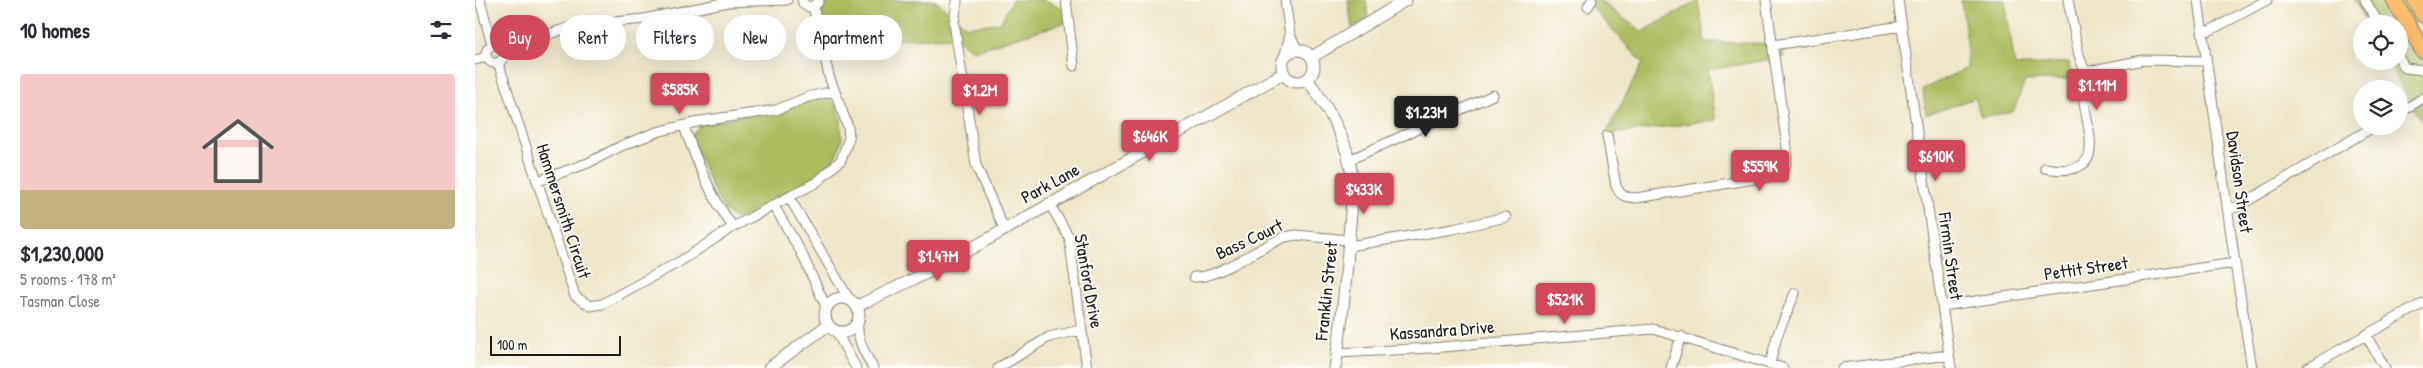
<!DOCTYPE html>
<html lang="en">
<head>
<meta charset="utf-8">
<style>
  :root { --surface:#fff; --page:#f2f2f3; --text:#2b2b33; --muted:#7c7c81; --line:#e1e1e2; --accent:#d1495b }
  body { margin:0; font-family:"Patrick Hand",sans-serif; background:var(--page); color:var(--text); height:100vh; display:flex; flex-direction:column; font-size:19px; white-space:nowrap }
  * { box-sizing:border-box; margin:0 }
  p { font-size:16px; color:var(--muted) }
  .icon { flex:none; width:28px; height:28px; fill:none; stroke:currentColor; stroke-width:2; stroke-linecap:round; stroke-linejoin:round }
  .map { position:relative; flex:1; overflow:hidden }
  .sheet { display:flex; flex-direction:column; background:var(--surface); width:475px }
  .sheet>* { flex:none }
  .hud { position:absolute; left:15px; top:15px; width:475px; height:45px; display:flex; gap:10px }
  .controls { position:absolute; left:1878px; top:15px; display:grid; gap:10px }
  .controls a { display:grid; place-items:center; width:55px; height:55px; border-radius:50%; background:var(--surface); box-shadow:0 5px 20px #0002; font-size:25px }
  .scale { position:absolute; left:15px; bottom:12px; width:131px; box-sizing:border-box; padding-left:5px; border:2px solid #1c1c1c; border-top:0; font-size:14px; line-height:18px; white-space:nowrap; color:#1c1c1c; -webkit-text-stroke:4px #fdfcf7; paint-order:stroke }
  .price { position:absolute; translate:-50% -42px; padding:0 11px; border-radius:5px; background:var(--accent); color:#fff; font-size:16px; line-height:32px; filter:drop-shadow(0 1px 2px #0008) }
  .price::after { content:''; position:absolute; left:50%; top:30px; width:15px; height:11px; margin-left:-8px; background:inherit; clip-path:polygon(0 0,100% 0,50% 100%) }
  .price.current { background:#222; color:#fff }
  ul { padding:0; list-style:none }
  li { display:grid; align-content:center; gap:10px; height:265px; padding:0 20px }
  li+li { border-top:1px solid var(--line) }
  li span { display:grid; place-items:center; height:155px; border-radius:5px; color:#555 }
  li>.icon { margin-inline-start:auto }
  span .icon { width:90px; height:90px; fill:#fffc; stroke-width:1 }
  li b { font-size:21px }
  h2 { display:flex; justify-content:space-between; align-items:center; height:60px; padding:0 20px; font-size:21px }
  .pill { padding:0 18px; border-radius:22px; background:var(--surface); box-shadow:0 5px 20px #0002; font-size:18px; line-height:45px }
  .pill.current { background:var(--accent); color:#fff }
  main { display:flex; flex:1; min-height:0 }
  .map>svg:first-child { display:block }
  .green { fill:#acbc5f; stroke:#646c3e }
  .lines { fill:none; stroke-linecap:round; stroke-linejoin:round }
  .minor-casing { stroke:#868072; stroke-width:11 }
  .tertiary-casing { stroke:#868072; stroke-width:13 }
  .trunk-casing { stroke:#868072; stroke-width:17 }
  .minor { stroke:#fff; stroke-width:9 }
  .tertiary { stroke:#fff; stroke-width:11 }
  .trunk { stroke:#fbbd6e; stroke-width:15 }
  .labels { text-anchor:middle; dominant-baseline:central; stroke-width:4; stroke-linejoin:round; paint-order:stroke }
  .street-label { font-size:18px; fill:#1c1c1c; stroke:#fdfcf7 }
</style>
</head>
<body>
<main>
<section class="sheet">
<h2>10 homes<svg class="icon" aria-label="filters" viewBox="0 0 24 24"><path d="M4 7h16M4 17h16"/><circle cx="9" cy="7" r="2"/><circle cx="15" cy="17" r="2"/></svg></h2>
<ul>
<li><span style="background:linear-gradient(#f6c9c9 75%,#c2b280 0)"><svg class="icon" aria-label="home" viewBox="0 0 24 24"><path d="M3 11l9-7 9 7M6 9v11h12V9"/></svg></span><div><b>$1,230,000</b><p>5 rooms · 178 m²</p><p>Tasman Close</p></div></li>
</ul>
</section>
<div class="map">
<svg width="1948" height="368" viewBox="0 0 1948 368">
  <rect width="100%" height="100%" fill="#fdfcf7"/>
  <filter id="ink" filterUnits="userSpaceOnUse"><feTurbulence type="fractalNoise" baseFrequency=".02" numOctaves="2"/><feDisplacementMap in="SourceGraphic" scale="10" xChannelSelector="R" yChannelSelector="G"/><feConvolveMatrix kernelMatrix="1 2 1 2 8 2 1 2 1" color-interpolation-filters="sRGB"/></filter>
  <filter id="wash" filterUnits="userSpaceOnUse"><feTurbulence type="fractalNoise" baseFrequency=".0096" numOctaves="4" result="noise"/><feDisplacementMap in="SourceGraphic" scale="20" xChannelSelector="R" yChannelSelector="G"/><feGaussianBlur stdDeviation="1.12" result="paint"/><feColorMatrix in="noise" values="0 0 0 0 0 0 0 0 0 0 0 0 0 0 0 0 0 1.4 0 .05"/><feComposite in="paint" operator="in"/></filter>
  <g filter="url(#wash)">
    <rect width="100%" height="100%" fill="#efe5c8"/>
    <path class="green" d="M 347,0 L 459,0 L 476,13 L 479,37 L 348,42 Z
      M 537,0 L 570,0 L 590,9 L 592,22 L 498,51 L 480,37 L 477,14 L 492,27 L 526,22 Z
      M 873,0 L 891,0 L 893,19 L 877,28 Z
      M 1110,0 L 1124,0 L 1167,32 L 1223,1 L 1230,42 L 1307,44 L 1309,57 L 1233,70 L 1241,120 L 1130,135 L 1168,63 Z
      M 1486,0 L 1530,0 L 1540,66 L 1594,62 L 1596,79 L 1550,81 L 1538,112 L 1506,117 L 1500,98 L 1451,115 L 1448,89 L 1492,68 L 1492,42 Z
      M 1879,0 L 1948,0 L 1948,124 L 1912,61 L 1924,61 L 1924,24 L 1891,24 Z
      M 344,98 L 353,99 L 359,103 L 366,118 L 367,139 L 361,156 L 347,171 L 268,218 C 264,219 261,219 257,217 C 242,208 223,153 216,136 L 225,125 Z"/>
  </g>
  <g filter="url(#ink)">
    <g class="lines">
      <g class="minor-casing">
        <path id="minor" d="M 5,0 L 17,45
          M 327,0 L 329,5 L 334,7 L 342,4 L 344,0
          M 591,0 L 599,66
          M 810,0 L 815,35 L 823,50
          M 1423,0 L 1476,368
          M 1723,0 L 1760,263 L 1777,368
          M 1890,0 L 1904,24
          M 482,1 L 479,23 L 501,165 L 529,229
          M 1113,7 L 1117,0
          M 1728,32 L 1736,30 L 1792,0
          M11 54a9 9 0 1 1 18 0a9 9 0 1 1-18 0Z
          M 1298,45 L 1427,26
          M 28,49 L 99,26 L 169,19 L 253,2 L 312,0
          M 809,58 L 815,35
          M 1924,58 L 1930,68 L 1948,70
          M 0,60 L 12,57
          M 23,62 L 100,296 L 115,306 L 127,304 L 204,262 L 258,227 L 342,182 L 366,160 L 374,138 L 373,127 L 354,76 L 338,6
          M 1610,72 L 1668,60 L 1731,61
          M 1924,113 L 1948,98
          M 209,127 C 222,162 236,197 258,227
          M 1132,136 L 1141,186 C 1145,196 1150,197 1161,198 L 1305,175 C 1312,166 1312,158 1312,147 L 1291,0
          M 874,160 L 1018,95
          M 1570,168 C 1650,182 1597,110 1610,72 L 1604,55 L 1593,0
          M 63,181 L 113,163 L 146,146 L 182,132 L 226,121 L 301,110 L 333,97 L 359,91
          M 314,197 L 374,299
          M 574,203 L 594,237 L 612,368
          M 299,206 L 326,252 L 351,307
          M 1753,209 L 1762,207 L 1900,126
          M 874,246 L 978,229 L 1031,217
          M 719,277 C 742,279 786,246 810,237 L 821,235 L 874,240
          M 1467,306 L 1760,263
          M 383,322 C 381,339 390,353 398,368
          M 361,331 L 381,368
          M 1891,335 L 1910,368
          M 863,353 L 956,348 L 1178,329 L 1308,368
          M 1295,364 L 1302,336 L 1320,293
          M 523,368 L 574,337 L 606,330
          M 1196,368 L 1206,336
          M 1367,368 L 1474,355
          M 1832,368 L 1948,303"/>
      </g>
      <g class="tertiary-casing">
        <path id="tertiary" d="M807 66a16 16 0 1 1 32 0a16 16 0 1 1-32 0Z
          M 837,57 L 931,0
          M 832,79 C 849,102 867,131 874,160 C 880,184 876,211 874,236 C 871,280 867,324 860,368
          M350 315a17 17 0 1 1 34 0a17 17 0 1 1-34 0Z
          M 382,306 L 458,270 L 809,73
          M 294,368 L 353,325"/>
      </g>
      <g class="trunk-casing">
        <path id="trunk" d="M 1919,0 L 1948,51
          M 1940,0 L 1948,15"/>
      </g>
      <use href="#minor" class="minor"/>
      <use href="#tertiary" class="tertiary"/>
      <use href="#trunk" class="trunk"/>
    </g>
  </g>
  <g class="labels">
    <g class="street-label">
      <text transform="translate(1765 182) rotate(82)">Davidson Street</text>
      <text transform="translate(575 183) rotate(-29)">Park Lane</text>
      <text transform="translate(89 211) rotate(72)">Hammersmith Circuit</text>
      <text transform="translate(774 239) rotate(-25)">Bass Court</text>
      <text transform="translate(1476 256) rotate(82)">Firmin Street</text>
      <text transform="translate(1611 268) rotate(-8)">Pettit Street</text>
      <text transform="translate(614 281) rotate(80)">Stanford Drive</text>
      <text transform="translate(851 291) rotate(-84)">Franklin Street</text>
      <text transform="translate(967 330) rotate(-4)">Kassandra Drive</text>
    </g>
  </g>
</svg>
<div class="controls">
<a><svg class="icon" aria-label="locate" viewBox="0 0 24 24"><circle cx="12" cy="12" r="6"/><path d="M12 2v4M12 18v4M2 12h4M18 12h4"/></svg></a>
<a><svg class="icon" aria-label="layers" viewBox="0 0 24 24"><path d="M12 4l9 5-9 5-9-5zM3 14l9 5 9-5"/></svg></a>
</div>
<div class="scale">100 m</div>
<b class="price" style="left:1622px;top:111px">$1.11M</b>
<b class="price" style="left:205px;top:115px">$585K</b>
<b class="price" style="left:505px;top:116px">$1.2M</b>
<b class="price current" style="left:951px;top:138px">$1.23M</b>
<b class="price" style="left:675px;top:162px">$646K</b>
<b class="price" style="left:1461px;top:182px">$610K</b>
<b class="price" style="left:1285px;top:192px">$559K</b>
<b class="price" style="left:889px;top:215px">$433K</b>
<b class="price" style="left:463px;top:282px">$1.47M</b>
<b class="price" style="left:1090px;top:325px">$521K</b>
<div class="hud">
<a class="pill current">Buy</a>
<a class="pill">Rent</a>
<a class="pill">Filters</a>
<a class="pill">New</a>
<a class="pill">Apartment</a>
</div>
</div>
</main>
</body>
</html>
